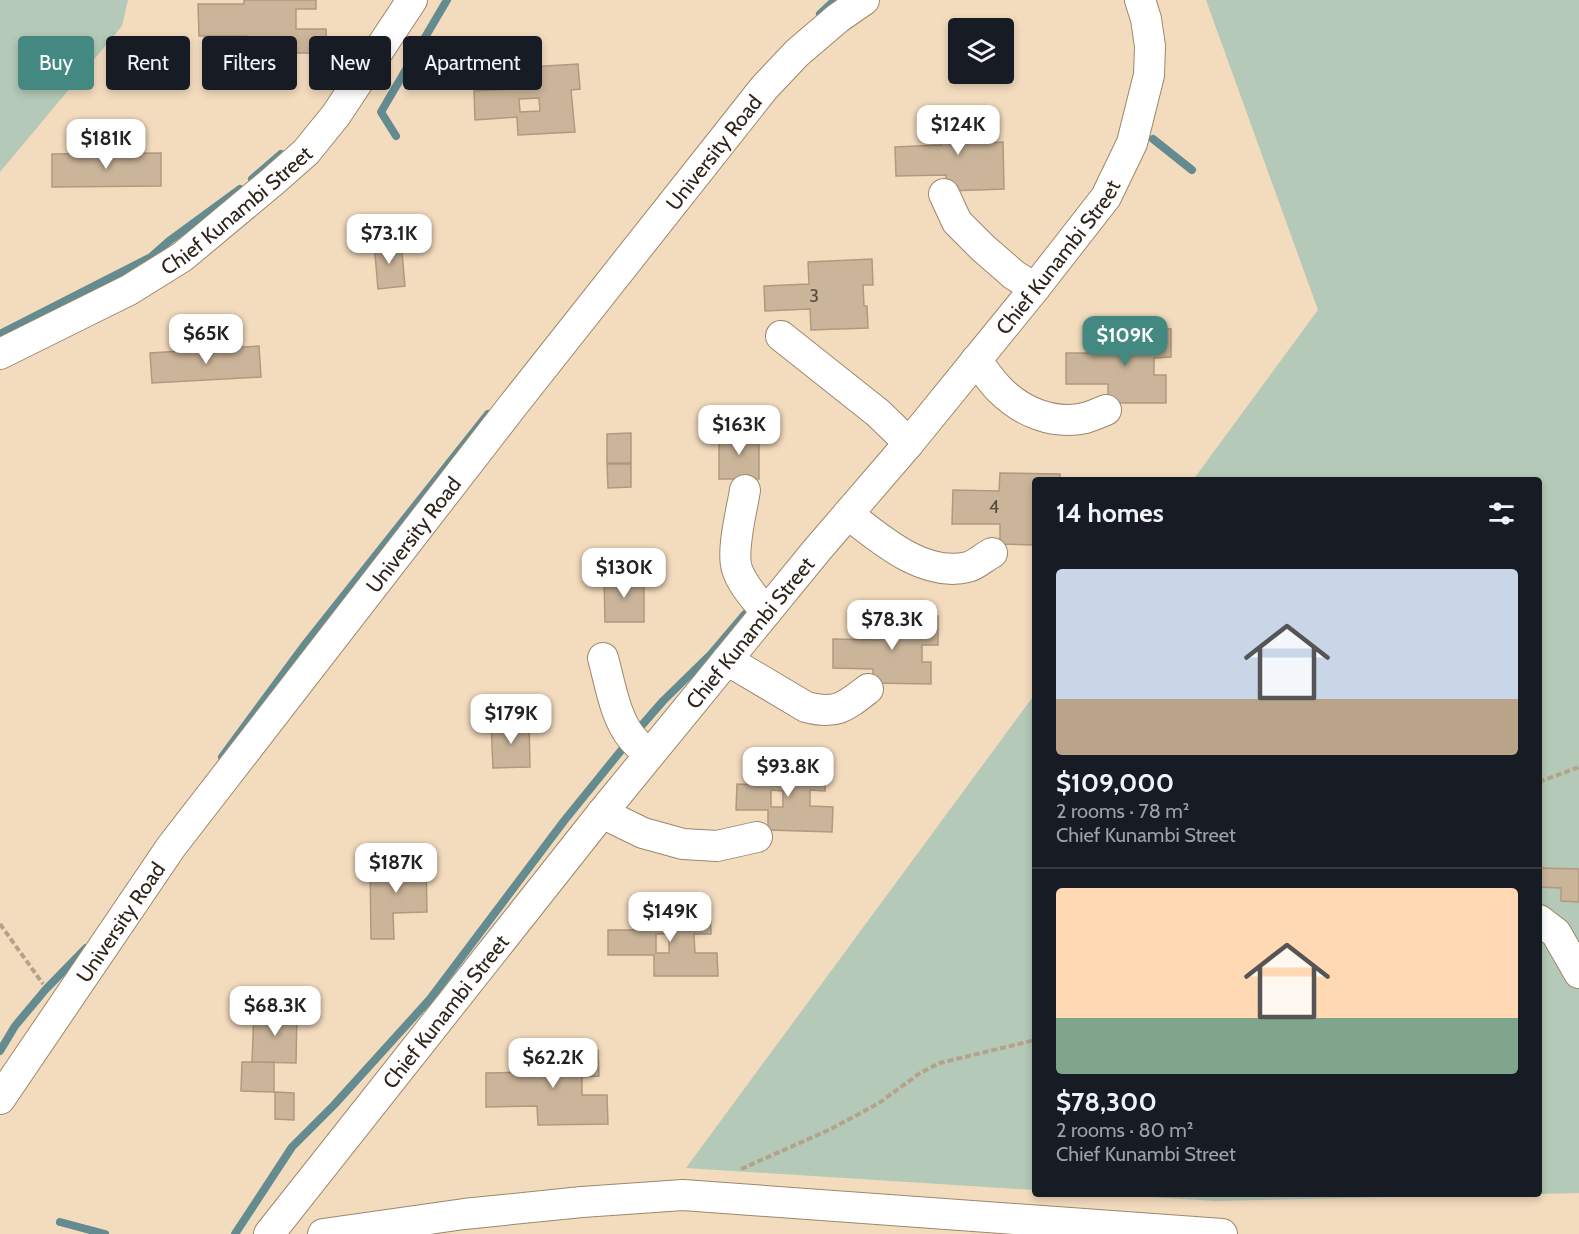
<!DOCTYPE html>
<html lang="en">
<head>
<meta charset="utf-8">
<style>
  :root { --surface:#171b24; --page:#20242c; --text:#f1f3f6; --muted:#9ea1a6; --line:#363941; --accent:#438981 }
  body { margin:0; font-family:Cabin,sans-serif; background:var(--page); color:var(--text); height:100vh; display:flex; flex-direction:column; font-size:22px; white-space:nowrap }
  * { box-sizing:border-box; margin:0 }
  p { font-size:20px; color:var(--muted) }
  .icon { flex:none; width:33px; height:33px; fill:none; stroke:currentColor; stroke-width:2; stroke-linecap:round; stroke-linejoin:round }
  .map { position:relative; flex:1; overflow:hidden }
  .drawer { position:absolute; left:1032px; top:477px; width:510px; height:720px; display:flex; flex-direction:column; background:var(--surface); border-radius:6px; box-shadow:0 3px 9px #0003 }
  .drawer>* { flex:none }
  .banner { position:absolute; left:18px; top:36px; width:570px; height:54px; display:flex; gap:12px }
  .tools { position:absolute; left:948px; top:18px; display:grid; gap:12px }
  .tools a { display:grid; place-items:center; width:66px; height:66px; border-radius:6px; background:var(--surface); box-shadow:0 3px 9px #0003; font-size:30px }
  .price { position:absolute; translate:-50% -51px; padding:0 14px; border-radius:12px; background:#fff; color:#222; font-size:20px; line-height:39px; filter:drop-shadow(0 2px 3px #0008) }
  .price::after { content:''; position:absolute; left:50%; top:36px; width:18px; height:14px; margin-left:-9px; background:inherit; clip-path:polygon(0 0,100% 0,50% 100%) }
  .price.selected { background:var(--accent); color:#fff }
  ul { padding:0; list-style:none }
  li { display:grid; align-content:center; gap:12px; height:318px; padding:0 24px }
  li+li { border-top:2px solid var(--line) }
  li span { display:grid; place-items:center; height:186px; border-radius:6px; color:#555 }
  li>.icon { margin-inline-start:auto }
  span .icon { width:108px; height:108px; fill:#fffc; stroke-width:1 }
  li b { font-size:26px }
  h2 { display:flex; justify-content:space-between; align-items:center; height:72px; padding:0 24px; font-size:26px }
  .pill { padding:0 21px; border-radius:6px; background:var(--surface); box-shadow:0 3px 9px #0003; font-size:21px; line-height:54px }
  .pill.selected { background:var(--accent); color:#fff }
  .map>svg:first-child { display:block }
  .green { fill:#b4c9b7 }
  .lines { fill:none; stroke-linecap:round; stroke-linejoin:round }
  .stream { stroke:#638b90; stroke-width:8 }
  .building { fill:#cbb59a; stroke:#b0997d; stroke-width:1.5; fill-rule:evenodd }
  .minor-casing { stroke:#9d876b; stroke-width:32 }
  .path { stroke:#b5a28a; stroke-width:4; stroke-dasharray:6 3; stroke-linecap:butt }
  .minor { stroke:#fff; stroke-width:30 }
  .labels { text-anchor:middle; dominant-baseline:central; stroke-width:4.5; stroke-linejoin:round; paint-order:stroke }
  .number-label { font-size:18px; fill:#55493a }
  .street-label { font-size:21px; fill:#2e251a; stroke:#fff }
</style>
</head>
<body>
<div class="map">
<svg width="1579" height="1234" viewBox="0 0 1579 1234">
  <rect width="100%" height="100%" fill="#f3dbbe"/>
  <path class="green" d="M 0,0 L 128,0 L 122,26 L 0,172 Z
    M 1206,0 L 1579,0 L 1579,1193 L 1539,1194 L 1539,480 L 1193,480 L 1318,310 Z
    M 1035,694 L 1035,1190 L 686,1168 Z
    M 1100,1194 L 1525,1194 L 1216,1201 Z"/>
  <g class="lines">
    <path class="stream" d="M 820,14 L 835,0
      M 396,136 L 381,112 L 447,0
      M 1153,139 L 1192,170
      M 252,179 L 281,154
      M 0,334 L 151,257 L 169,241 L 240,189
      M 636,732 L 663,701 L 711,654 L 745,614
      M 222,757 L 303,647 L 488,414
      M 0,1051 L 15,1026 L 46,989 L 86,948
      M 60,1222 L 105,1234
      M 235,1234 L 292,1147 L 334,1105 L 430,999 L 564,821 L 628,742"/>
  </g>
  <path class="building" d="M 244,0 L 316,0 L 316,9 L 296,9 L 296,29 L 326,29 L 327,53 L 247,53 L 247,36 L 199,36 L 198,4 L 244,4 Z
    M 578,64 L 580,89 L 571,90 L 575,132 L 518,135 L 517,117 L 475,120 L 474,91 L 513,89 L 512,68 ZM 539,98 L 540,111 L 520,112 L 519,99 Z
    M 988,116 L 989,143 L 1003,142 L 1004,189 L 947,191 L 946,175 L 896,176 L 895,147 L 941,145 L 940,118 Z
    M 161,153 L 161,186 L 52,187 L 52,154 Z
    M 401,241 L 405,286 L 378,289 L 374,243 Z
    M 872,259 L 873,285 L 863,285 L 864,306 L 867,306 L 868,328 L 811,330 L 810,309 L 765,311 L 764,286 L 809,284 L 808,262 Z
    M 1113,329 L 1171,329 L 1171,357 L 1154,358 L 1154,375 L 1166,375 L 1166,403 L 1108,403 L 1108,384 L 1066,384 L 1066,353 L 1113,353 Z
    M 259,346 L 261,377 L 152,383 L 150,353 Z
    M 631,433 L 631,463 L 607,463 L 607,434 Z
    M 719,433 L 759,433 L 759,479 L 719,479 Z
    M 607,464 L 631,464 L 631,487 L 608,488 Z
    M 1000,473 L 1060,474 L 1060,480 L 1035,480 L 1035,545 L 1000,544 L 1000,524 L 952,524 L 953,490 L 999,491 Z
    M 604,576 L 644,576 L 644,622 L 605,622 Z
    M 882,615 L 938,616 L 938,645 L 922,645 L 922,662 L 931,662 L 931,684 L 873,683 L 873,669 L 833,668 L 833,639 L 882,640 Z
    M 491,723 L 529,723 L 530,767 L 493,768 Z
    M 763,763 L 826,766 L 825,791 L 810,790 L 810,806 L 833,807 L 832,832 L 768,830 L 768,810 L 736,810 L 737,784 L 762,785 ZM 771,790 L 783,791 L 783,807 L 771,807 Z
    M 426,861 L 427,912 L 393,913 L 394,939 L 371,939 L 370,862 Z
    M 1539,868 L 1579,869 L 1579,902 L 1561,901 L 1561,888 L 1539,887 Z
    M 710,907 L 711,934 L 694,934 L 695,953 L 717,953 L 718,976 L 654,976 L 654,955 L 608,955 L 608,930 L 654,930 L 654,908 ZM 656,934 L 669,934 L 669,953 L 656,953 Z
    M 254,1010 L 297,1011 L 296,1063 L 252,1062 Z
    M 598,1050 L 599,1076 L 582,1077 L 582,1095 L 607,1095 L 608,1124 L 538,1125 L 537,1106 L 486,1107 L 486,1073 L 539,1072 L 538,1051 Z
    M 242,1062 L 274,1062 L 274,1092 L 241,1091 Z
    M 275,1092 L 294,1093 L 294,1120 L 275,1119 Z"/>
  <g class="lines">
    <g class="minor-casing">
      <g id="minor">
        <path d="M 944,194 L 957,222 L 983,248 L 1014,275 L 1035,288"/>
        <path d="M 781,336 L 878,413 L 909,443"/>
        <path id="s1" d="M 0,354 L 129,290 L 182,257 L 272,182 L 306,152 L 336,115 L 412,0"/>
        <path d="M 976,360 C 984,370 991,381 1000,390 C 1022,412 1053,425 1085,418 C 1092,416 1099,413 1106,410"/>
        <path d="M 745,490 C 742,510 731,550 737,569 C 742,585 756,599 766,612"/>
        <path d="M 848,514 C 880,539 924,578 968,567 C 976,565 984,557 992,553"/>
        <path d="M 603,658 C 610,683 615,718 632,738 C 637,744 644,750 649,755"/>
        <path d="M 727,660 L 806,707 C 836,715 845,707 868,689"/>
        <path d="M 602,813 L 643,833 L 683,844 L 717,846 L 757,837"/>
        <path d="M 1539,920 L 1556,933 L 1579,973"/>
        <path id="s2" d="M 0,1099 L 171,847 L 514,404 L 764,88 L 797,53 L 838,18 L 864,0"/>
        <path id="s3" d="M 269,1234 L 602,813 L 817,550 L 909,443 L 1035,288 L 1106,197 L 1132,143 L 1149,75 L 1150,46 L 1146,19 L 1140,0"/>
        <path d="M 323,1234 L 464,1214 L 582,1202 L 683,1195 L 1222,1234"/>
      </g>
    </g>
    <path class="path" d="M 1539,782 L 1579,767
      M 0,924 L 43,984
      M 741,1169 L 831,1129 L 879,1103 L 920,1073 L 940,1063 L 1035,1040"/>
    <use href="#minor" class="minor"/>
  </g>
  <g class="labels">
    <g class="number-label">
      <text x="814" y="296">3</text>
      <text x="994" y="507">4</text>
    </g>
    <g class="street-label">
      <text stroke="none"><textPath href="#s2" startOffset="1186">University Road</textPath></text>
      <text stroke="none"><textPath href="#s1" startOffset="278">Chief Kunambi Street</textPath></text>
      <text stroke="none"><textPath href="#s3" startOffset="1256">Chief Kunambi Street</textPath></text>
      <text stroke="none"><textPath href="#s2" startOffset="700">University Road</textPath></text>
      <text stroke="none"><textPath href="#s3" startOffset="770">Chief Kunambi Street</textPath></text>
      <text stroke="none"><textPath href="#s2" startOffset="214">University Road</textPath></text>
      <text stroke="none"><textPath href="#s3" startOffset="284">Chief Kunambi Street</textPath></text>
    </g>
  </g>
</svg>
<div class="tools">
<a><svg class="icon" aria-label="layers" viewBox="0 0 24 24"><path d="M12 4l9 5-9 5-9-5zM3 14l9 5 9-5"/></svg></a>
</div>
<b class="price" style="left:958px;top:156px">$124K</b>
<b class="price" style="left:106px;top:170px">$181K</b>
<b class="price" style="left:389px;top:265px">$73.1K</b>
<b class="price" style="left:206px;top:365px">$65K</b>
<b class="price selected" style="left:1125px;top:367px">$109K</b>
<b class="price" style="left:739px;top:456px">$163K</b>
<b class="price" style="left:624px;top:599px">$130K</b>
<b class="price" style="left:892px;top:651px">$78.3K</b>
<b class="price" style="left:511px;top:745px">$179K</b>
<b class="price" style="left:788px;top:798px">$93.8K</b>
<b class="price" style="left:396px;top:894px">$187K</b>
<b class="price" style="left:670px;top:943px">$149K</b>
<b class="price" style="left:275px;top:1037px">$68.3K</b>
<b class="price" style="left:553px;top:1089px">$62.2K</b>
<div class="banner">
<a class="pill selected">Buy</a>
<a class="pill">Rent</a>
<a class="pill">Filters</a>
<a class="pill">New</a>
<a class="pill">Apartment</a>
</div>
<section class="drawer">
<h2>14 homes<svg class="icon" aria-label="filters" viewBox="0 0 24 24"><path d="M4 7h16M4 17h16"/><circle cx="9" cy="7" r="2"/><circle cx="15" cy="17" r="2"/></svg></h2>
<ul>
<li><span style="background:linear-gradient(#c9d6e8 70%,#b9a48a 0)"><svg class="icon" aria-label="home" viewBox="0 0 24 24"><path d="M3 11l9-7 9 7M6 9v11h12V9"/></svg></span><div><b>$109,000</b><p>2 rooms · 78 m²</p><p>Chief Kunambi Street</p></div></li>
<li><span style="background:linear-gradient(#ffd9b3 70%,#7fa58c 0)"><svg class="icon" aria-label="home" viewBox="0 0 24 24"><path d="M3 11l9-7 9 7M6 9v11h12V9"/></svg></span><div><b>$78,300</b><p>2 rooms · 80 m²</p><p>Chief Kunambi Street</p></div></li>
</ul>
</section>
</div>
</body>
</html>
